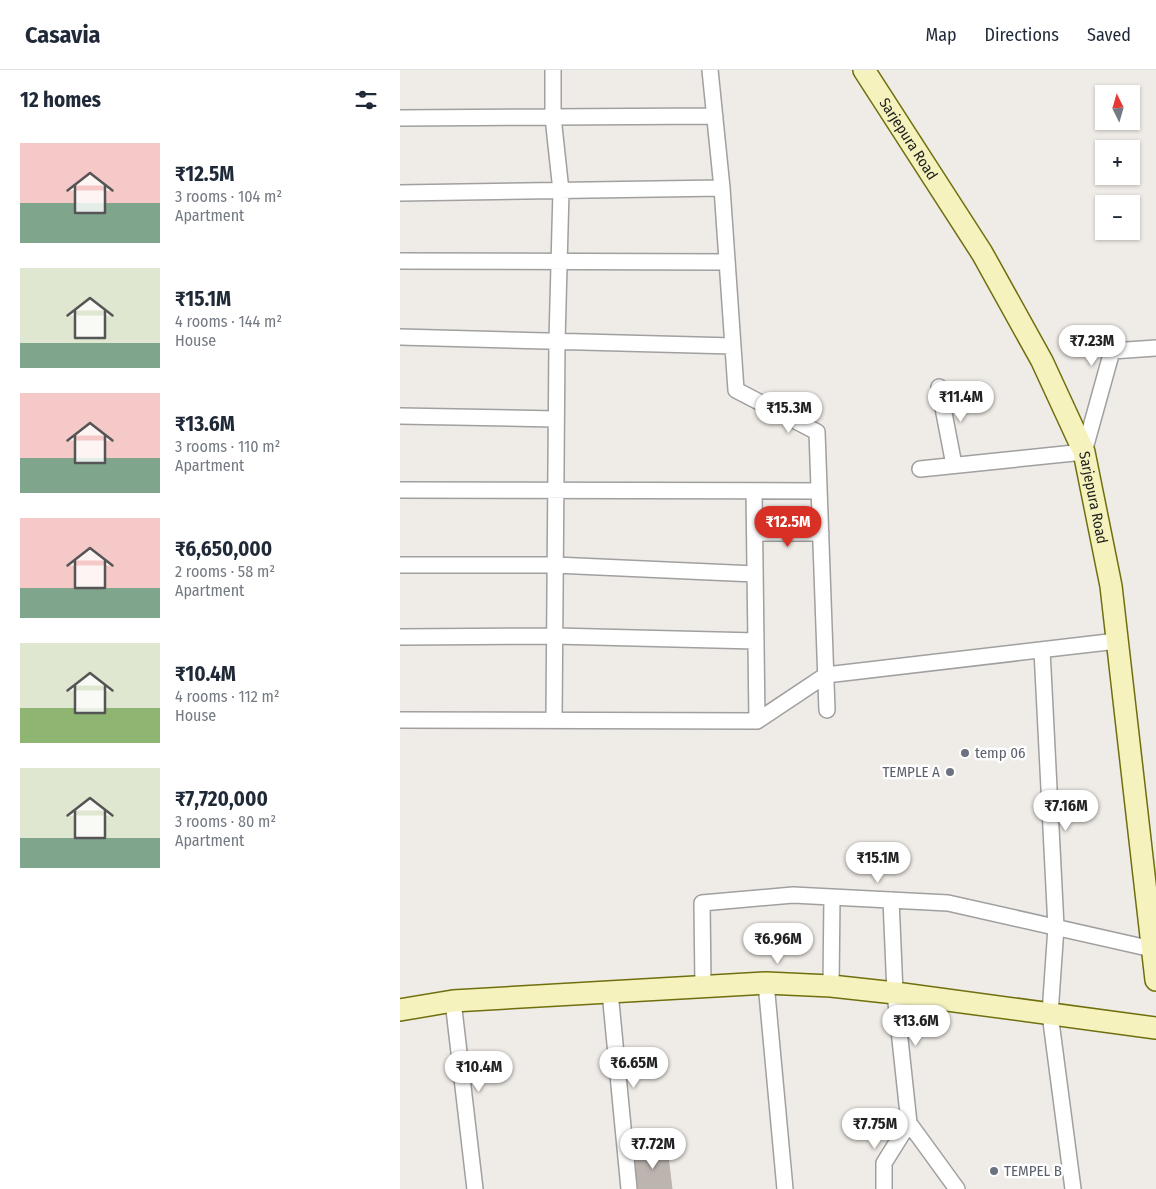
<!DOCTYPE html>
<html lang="en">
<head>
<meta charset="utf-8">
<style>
  :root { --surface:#fff; --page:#f2f2f3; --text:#1f2937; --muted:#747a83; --line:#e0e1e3; --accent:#d93025 }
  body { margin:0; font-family:"Fira Sans Condensed",sans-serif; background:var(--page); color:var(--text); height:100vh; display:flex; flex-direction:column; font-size:19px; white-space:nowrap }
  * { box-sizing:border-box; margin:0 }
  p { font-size:16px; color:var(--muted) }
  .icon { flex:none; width:28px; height:28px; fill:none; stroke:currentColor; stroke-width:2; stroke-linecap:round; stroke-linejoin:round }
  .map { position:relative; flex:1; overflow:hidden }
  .drawer { display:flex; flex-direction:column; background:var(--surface); width:400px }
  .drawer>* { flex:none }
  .needle { width:32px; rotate:355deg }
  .buttons { position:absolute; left:695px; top:15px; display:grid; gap:10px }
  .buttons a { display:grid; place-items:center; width:45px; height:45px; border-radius:0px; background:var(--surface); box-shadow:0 1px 4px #0004; font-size:25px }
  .price { position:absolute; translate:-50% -42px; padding:0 11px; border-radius:18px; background:#fff; color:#222; font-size:16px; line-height:32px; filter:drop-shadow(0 1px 2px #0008) }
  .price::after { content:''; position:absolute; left:50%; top:30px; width:15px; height:11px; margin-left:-8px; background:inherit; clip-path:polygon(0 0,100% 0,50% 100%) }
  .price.selected { background:var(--accent); color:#fff }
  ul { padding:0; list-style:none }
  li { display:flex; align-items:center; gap:15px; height:125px; padding:0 20px }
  li span { display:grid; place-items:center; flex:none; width:140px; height:100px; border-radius:0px; color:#555 }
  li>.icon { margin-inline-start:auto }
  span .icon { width:60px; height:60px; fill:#fffc; stroke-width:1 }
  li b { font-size:21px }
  h2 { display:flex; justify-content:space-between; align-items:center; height:60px; padding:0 20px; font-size:21px }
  header { display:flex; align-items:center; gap:30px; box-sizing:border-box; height:70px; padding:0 25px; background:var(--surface); border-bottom:1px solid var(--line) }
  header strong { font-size:24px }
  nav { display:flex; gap:28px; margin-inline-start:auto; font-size:18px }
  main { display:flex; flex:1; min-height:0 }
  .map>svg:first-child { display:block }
  .building { fill:#bcb4af; stroke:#c0b1a9 }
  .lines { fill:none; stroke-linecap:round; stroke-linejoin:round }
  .street-casing { stroke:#a0a0a0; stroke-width:18 }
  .secondary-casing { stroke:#6f6f0d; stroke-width:24 }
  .street { stroke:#fff; stroke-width:15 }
  .secondary { stroke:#f5f2be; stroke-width:21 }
  .worship-dot { fill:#6b7280; stroke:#fff; stroke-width:2 }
  .labels { text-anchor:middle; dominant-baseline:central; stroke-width:5; stroke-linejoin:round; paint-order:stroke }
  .street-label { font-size:15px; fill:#1f1f1f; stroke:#fff }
  .worship-label { font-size:15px; fill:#5b616d; stroke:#fff; text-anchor:start }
</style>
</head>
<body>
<header>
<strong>Casavia</strong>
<nav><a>Map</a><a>Directions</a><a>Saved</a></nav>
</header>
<main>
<section class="drawer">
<h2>12 homes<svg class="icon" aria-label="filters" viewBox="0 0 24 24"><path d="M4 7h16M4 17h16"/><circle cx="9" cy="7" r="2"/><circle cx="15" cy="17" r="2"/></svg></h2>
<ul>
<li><span style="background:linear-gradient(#f6c9c9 60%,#7fa58c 0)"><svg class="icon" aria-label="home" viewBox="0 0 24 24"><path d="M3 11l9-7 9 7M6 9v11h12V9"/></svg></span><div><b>₹12.5M</b><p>3 rooms · 104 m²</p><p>Apartment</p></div></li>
<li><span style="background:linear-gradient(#dfe7d0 75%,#7fa58c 0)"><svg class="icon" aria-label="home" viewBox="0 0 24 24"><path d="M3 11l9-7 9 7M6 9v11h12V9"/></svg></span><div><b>₹15.1M</b><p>4 rooms · 144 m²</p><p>House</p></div></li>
<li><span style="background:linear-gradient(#f6c9c9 65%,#7fa58c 0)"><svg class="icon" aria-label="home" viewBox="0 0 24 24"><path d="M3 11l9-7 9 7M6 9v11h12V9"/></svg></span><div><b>₹13.6M</b><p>3 rooms · 110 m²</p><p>Apartment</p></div></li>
<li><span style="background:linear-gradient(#f6c9c9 70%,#7fa58c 0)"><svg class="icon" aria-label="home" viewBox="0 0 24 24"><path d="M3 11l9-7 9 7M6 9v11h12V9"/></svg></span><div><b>₹6,650,000</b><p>2 rooms · 58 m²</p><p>Apartment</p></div></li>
<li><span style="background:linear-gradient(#dfe7d0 65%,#8fb573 0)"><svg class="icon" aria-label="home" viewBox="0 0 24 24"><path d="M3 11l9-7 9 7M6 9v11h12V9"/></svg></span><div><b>₹10.4M</b><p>4 rooms · 112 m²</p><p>House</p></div></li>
<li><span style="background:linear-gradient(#dfe7d0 70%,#7fa58c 0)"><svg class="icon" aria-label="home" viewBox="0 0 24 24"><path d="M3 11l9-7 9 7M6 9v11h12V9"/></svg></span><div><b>₹7,720,000</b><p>3 rooms · 80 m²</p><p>Apartment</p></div></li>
</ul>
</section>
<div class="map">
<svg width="756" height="1119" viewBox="0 0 756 1119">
  <rect width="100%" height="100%" fill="#efebe6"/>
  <path class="building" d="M 267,1078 L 272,1119 L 238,1119 L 234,1082 Z"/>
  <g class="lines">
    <g class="street-casing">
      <path id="street" d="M 153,0 L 153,47 L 161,121 L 157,271 L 154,650
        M 0,48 L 315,46
        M 322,118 L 336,320 L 417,362 L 427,640
        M 0,123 L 322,118 L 310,0
        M 0,191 L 327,192
        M 0,267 L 333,276
        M 539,317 L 554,395
        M 0,346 L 156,349
        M 520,399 L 684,382 L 712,281 L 756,278
        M 0,420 L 419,421
        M 354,421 L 357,651
        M 355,463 L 421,463
        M 0,495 L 155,495 L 355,504
        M 0,567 L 155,566 L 356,571
        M 642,580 L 656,857 L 650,944 L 673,1119
        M 0,650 L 357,651 L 426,605 L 717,571
        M 491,830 L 495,923 L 509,1053 L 557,1119
        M 366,913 L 385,1119
        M 303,916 L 302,833 L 393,825 L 548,833 L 752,879
        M 431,916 L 432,827
        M 210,922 L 229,1119
        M 53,931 L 75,1119
        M 484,1119 L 484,1093 L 509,1053"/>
    </g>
    <g class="secondary-casing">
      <g id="secondary">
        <path id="s1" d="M 464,0 L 582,183 L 642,291 L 684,382 L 711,516 L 756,910"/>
        <path d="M 0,940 L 53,931 L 366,913 L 431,916 L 495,923 L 756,958"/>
      </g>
    </g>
    <use href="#street" class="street"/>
    <use href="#secondary" class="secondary"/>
  </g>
  <g class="worship-dot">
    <circle cx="565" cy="683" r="5"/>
    <circle cx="550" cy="702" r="5"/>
    <circle cx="594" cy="1101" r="5"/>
  </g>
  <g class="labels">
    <g class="street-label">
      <text stroke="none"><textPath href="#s1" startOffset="82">Sarjepura Road</textPath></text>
      <text stroke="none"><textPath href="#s1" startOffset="488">Sarjepura Road</textPath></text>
    </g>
    <g class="worship-label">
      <text x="575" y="683">temp 06</text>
      <text x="540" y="702" text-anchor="end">TEMPLE A</text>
      <text x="604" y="1101">TEMPEL B</text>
    </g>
  </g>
</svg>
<div class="buttons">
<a><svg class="needle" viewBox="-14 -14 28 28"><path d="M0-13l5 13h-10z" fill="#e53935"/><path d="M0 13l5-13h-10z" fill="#747a83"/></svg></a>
<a>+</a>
<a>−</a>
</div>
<b class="price" style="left:692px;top:297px">₹7.23M</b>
<b class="price" style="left:561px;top:353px">₹11.4M</b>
<b class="price" style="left:389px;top:364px">₹15.3M</b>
<b class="price selected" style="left:388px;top:478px">₹12.5M</b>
<b class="price" style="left:666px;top:762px">₹7.16M</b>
<b class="price" style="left:478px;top:814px">₹15.1M</b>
<b class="price" style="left:378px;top:895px">₹6.96M</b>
<b class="price" style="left:516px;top:977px">₹13.6M</b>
<b class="price" style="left:234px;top:1019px">₹6.65M</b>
<b class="price" style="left:79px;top:1023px">₹10.4M</b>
<b class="price" style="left:475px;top:1080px">₹7.75M</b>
<b class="price" style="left:253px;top:1100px">₹7.72M</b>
</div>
</main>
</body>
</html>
